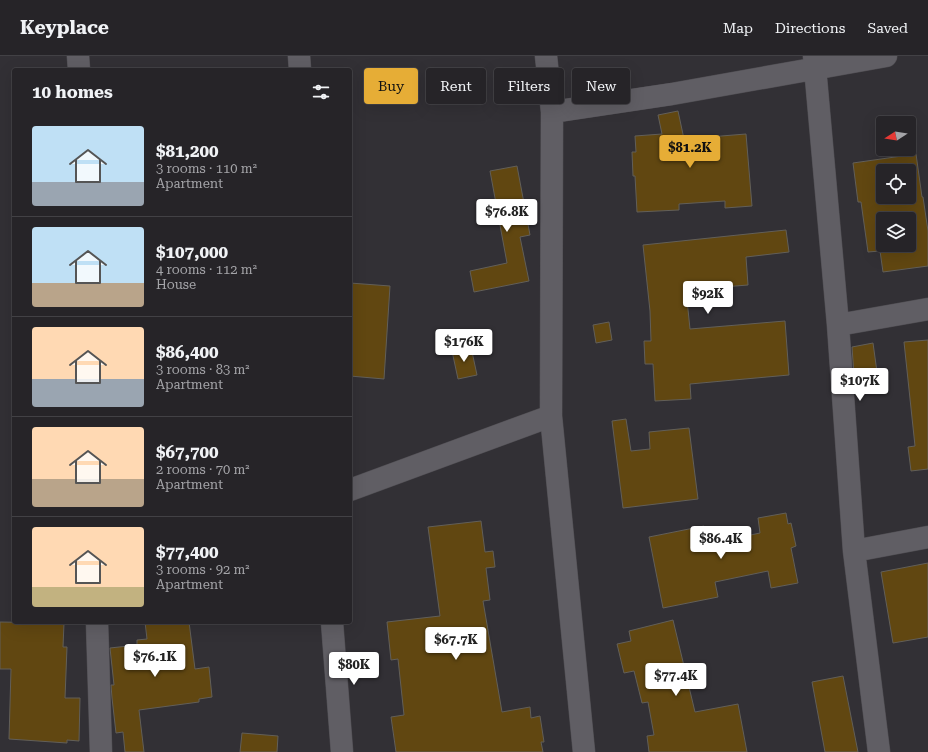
<!DOCTYPE html>
<html lang="en">
<head>
<meta charset="utf-8">
<style>
  :root { --surface:#262428; --page:#323034; --text:#f1f3f6; --muted:#a4a4a8; --line:#424145; --accent:#e6ad36 }
  body { margin:0; font-family:"Roboto Serif",serif; background:var(--page); color:var(--text); height:100vh; display:flex; flex-direction:column; font-size:15px; white-space:nowrap }
  * { box-sizing:border-box; margin:0 }
  p { font-size:13px; color:var(--muted) }
  .icon { flex:none; width:22px; height:22px; fill:none; stroke:currentColor; stroke-width:2; stroke-linecap:round; stroke-linejoin:round }
  .map { position:relative; flex:1; overflow:hidden }
  .side { position:absolute; left:12px; top:12px; width:340px; height:556px; display:flex; flex-direction:column; background:var(--surface); border-radius:4px; box-shadow:0 4px 16px #0002,0 0 0 1px var(--line) }
  .side>* { flex:none }
  .hud { position:absolute; left:364px; top:12px; width:380px; height:36px; display:flex; gap:8px }
  .needle { width:26px; rotate:258deg }
  .fabs { position:absolute; left:876px; top:60px; display:grid; gap:8px }
  .fabs a { display:grid; place-items:center; width:40px; height:40px; border-radius:4px; background:var(--surface); box-shadow:0 4px 16px #0002,0 0 0 1px var(--line); font-size:20px }
  .price { position:absolute; translate:-50% -34px; padding:0 9px; border-radius:4px; background:#fff; color:#222; font-size:13px; line-height:26px; filter:drop-shadow(0 1px 2px #0008) }
  .price::after { content:''; position:absolute; left:50%; top:24px; width:12px; height:9px; margin-left:-6px; background:inherit; clip-path:polygon(0 0,100% 0,50% 100%) }
  .price.current { background:var(--accent); color:#111 }
  ul { padding:0; list-style:none }
  li { display:flex; align-items:center; gap:12px; height:100px; padding:0 20px }
  li+li { border-top:1px solid var(--line) }
  li span { display:grid; place-items:center; flex:none; width:112px; height:80px; border-radius:4px; color:#555 }
  li>.icon { margin-inline-start:auto }
  span .icon { width:48px; height:48px; fill:#fffc; stroke-width:1 }
  li b { font-size:17px }
  h2 { display:flex; justify-content:space-between; align-items:center; height:48px; padding:0 20px; font-size:17px }
  .tag { padding:0 14px; border-radius:4px; background:var(--surface); box-shadow:0 4px 16px #0002,0 0 0 1px var(--line); font-size:14px; line-height:36px }
  .tag.current { background:var(--accent); color:#111 }
  header { display:flex; align-items:center; gap:24px; box-sizing:border-box; height:56px; padding:0 20px; background:var(--surface); border-bottom:1px solid var(--line) }
  header strong { font-size:19px }
  nav { display:flex; gap:22px; margin-inline-start:auto; font-size:14px }
  .map>svg:first-child { display:block }
  .building { fill:#614711; stroke:#625f59; fill-rule:evenodd }
  .lines { fill:none; stroke-linecap:round; stroke-linejoin:round }
  .minor-casing { stroke:#4e4c51; stroke-width:23 }
  .minor { stroke:#605e64; stroke-width:22 }
</style>
</head>
<body>
<header>
<strong>Keyplace</strong>
<nav><a>Map</a><a>Directions</a><a>Saved</a></nav>
</header>
<div class="map">
<svg width="928" height="696" viewBox="0 0 928 696">
  <rect width="100%" height="100%" fill="#323035"/>
  <path class="building" d="M 678,55 L 684,83 L 746,78 L 752,150 L 725,152 L 725,145 L 679,148 L 679,154 L 637,156 L 635,120 L 633,120 L 632,96 L 636,96 L 635,80 L 662,78 L 658,59 Z
    M 916,98 L 922,141 L 923,141 L 928,175 L 928,210 L 883,216 L 880,195 L 868,196 L 861,146 L 858,146 L 853,107 ZM 883,115 L 909,115 L 909,141 L 883,141 ZM 883,163 L 909,163 L 909,189 L 883,189 Z
    M 517,110 L 530,179 L 520,181 L 529,225 L 474,236 L 470,215 L 507,207 L 490,115 Z
    M 786,174 L 789,196 L 746,201 L 748,229 L 686,234 L 690,273 L 785,265 L 789,319 L 690,328 L 691,343 L 655,345 L 653,308 L 645,308 L 644,285 L 651,285 L 650,255 L 643,189 Z
    M 350,227 L 390,230 L 384,323 L 350,320 Z
    M 609,266 L 612,284 L 596,287 L 593,269 Z
    M 928,284 L 928,413 L 911,415 L 908,391 L 915,390 L 904,286 Z
    M 873,287 L 877,316 L 854,319 L 852,291 Z
    M 471,291 L 477,319 L 458,323 L 452,295 Z
    M 626,363 L 631,395 L 650,393 L 649,376 L 689,372 L 698,443 L 623,452 L 612,365 Z
    M 786,457 L 788,468 L 791,467 L 796,490 L 791,492 L 798,527 L 771,532 L 768,515 L 715,526 L 718,541 L 663,552 L 649,481 L 704,470 L 708,488 L 760,477 L 758,462 Z
    M 481,465 L 485,496 L 493,495 L 495,511 L 486,512 L 490,544 L 483,545 L 502,656 L 530,651 L 531,662 L 540,660 L 544,686 L 541,686 L 543,696 L 396,696 L 391,661 L 404,659 L 398,603 L 391,604 L 387,566 L 440,560 L 428,471 Z
    M 928,507 L 928,581 L 893,587 L 881,516 Z
    M 673,564 L 695,656 L 738,648 L 747,696 L 649,696 L 647,680 L 654,679 L 648,646 L 642,647 L 634,615 L 624,617 L 617,588 L 631,585 L 629,575 Z
    M 0,566 L 64,567 L 63,591 L 67,591 L 65,642 L 80,642 L 79,685 L 67,684 L 67,687 L 9,683 L 11,613 L 0,613 Z
    M 145,566 L 189,566 L 195,613 L 209,611 L 212,641 L 199,643 L 199,646 L 139,654 L 144,696 L 125,696 L 123,676 L 116,677 L 112,642 L 111,629 L 114,629 L 110,592 L 137,589 L 137,584 L 147,583 Z
    M 843,620 L 858,696 L 825,696 L 812,626 Z
    M 242,677 L 278,680 L 277,696 L 240,696 Z"/>
  <g class="lines">
    <g class="minor-casing">
      <path id="minor" d="M 78,0 L 79,14
        M 299,0 L 300,14
        M 546,0 L 552,56 L 551,360 L 584,696
        M 814,0 L 838,269 L 854,495 L 879,696
        M 552,56 L 672,38 L 886,0
        M 838,269 L 928,253
        M 350,434 L 551,360
        M 854,495 L 928,481
        M 97,566 L 101,696
        M 332,566 L 342,696"/>
    </g>
    <use href="#minor" class="minor"/>
  </g>
</svg>
<div class="fabs">
<a><svg class="needle" viewBox="-14 -14 28 28"><path d="M0-13l5 13h-10z" fill="#e53935"/><path d="M0 13l5-13h-10z" fill="#a4a4a8"/></svg></a>
<a><svg class="icon" aria-label="locate" viewBox="0 0 24 24"><circle cx="12" cy="12" r="6"/><path d="M12 2v4M12 18v4M2 12h4M18 12h4"/></svg></a>
<a><svg class="icon" aria-label="layers" viewBox="0 0 24 24"><path d="M12 4l9 5-9 5-9-5zM3 14l9 5 9-5"/></svg></a>
</div>
<b class="price current" style="left:690px;top:113px">$81.2K</b>
<b class="price" style="left:507px;top:177px">$76.8K</b>
<b class="price" style="left:708px;top:259px">$92K</b>
<b class="price" style="left:464px;top:307px">$176K</b>
<b class="price" style="left:860px;top:346px">$107K</b>
<b class="price" style="left:721px;top:504px">$86.4K</b>
<b class="price" style="left:456px;top:605px">$67.7K</b>
<b class="price" style="left:155px;top:622px">$76.1K</b>
<b class="price" style="left:354px;top:630px">$80K</b>
<b class="price" style="left:676px;top:641px">$77.4K</b>
<div class="hud">
<a class="tag current">Buy</a>
<a class="tag">Rent</a>
<a class="tag">Filters</a>
<a class="tag">New</a>
</div>
<section class="side">
<h2>10 homes<svg class="icon" aria-label="filters" viewBox="0 0 24 24"><path d="M4 7h16M4 17h16"/><circle cx="9" cy="7" r="2"/><circle cx="15" cy="17" r="2"/></svg></h2>
<ul>
<li><span style="background:linear-gradient(#bfe0f5 70%,#9aa5b1 0)"><svg class="icon" aria-label="home" viewBox="0 0 24 24"><path d="M3 11l9-7 9 7M6 9v11h12V9"/></svg></span><div><b>$81,200</b><p>3 rooms · 110 m²</p><p>Apartment</p></div></li>
<li><span style="background:linear-gradient(#bfe0f5 70%,#b9a48a 0)"><svg class="icon" aria-label="home" viewBox="0 0 24 24"><path d="M3 11l9-7 9 7M6 9v11h12V9"/></svg></span><div><b>$107,000</b><p>4 rooms · 112 m²</p><p>House</p></div></li>
<li><span style="background:linear-gradient(#ffd9b3 65%,#9aa5b1 0)"><svg class="icon" aria-label="home" viewBox="0 0 24 24"><path d="M3 11l9-7 9 7M6 9v11h12V9"/></svg></span><div><b>$86,400</b><p>3 rooms · 83 m²</p><p>Apartment</p></div></li>
<li><span style="background:linear-gradient(#ffd9b3 65%,#b9a48a 0)"><svg class="icon" aria-label="home" viewBox="0 0 24 24"><path d="M3 11l9-7 9 7M6 9v11h12V9"/></svg></span><div><b>$67,700</b><p>2 rooms · 70 m²</p><p>Apartment</p></div></li>
<li><span style="background:linear-gradient(#ffd9b3 75%,#c2b280 0)"><svg class="icon" aria-label="home" viewBox="0 0 24 24"><path d="M3 11l9-7 9 7M6 9v11h12V9"/></svg></span><div><b>$77,400</b><p>3 rooms · 92 m²</p><p>Apartment</p></div></li>
</ul>
</section>
</div>
</body>
</html>
